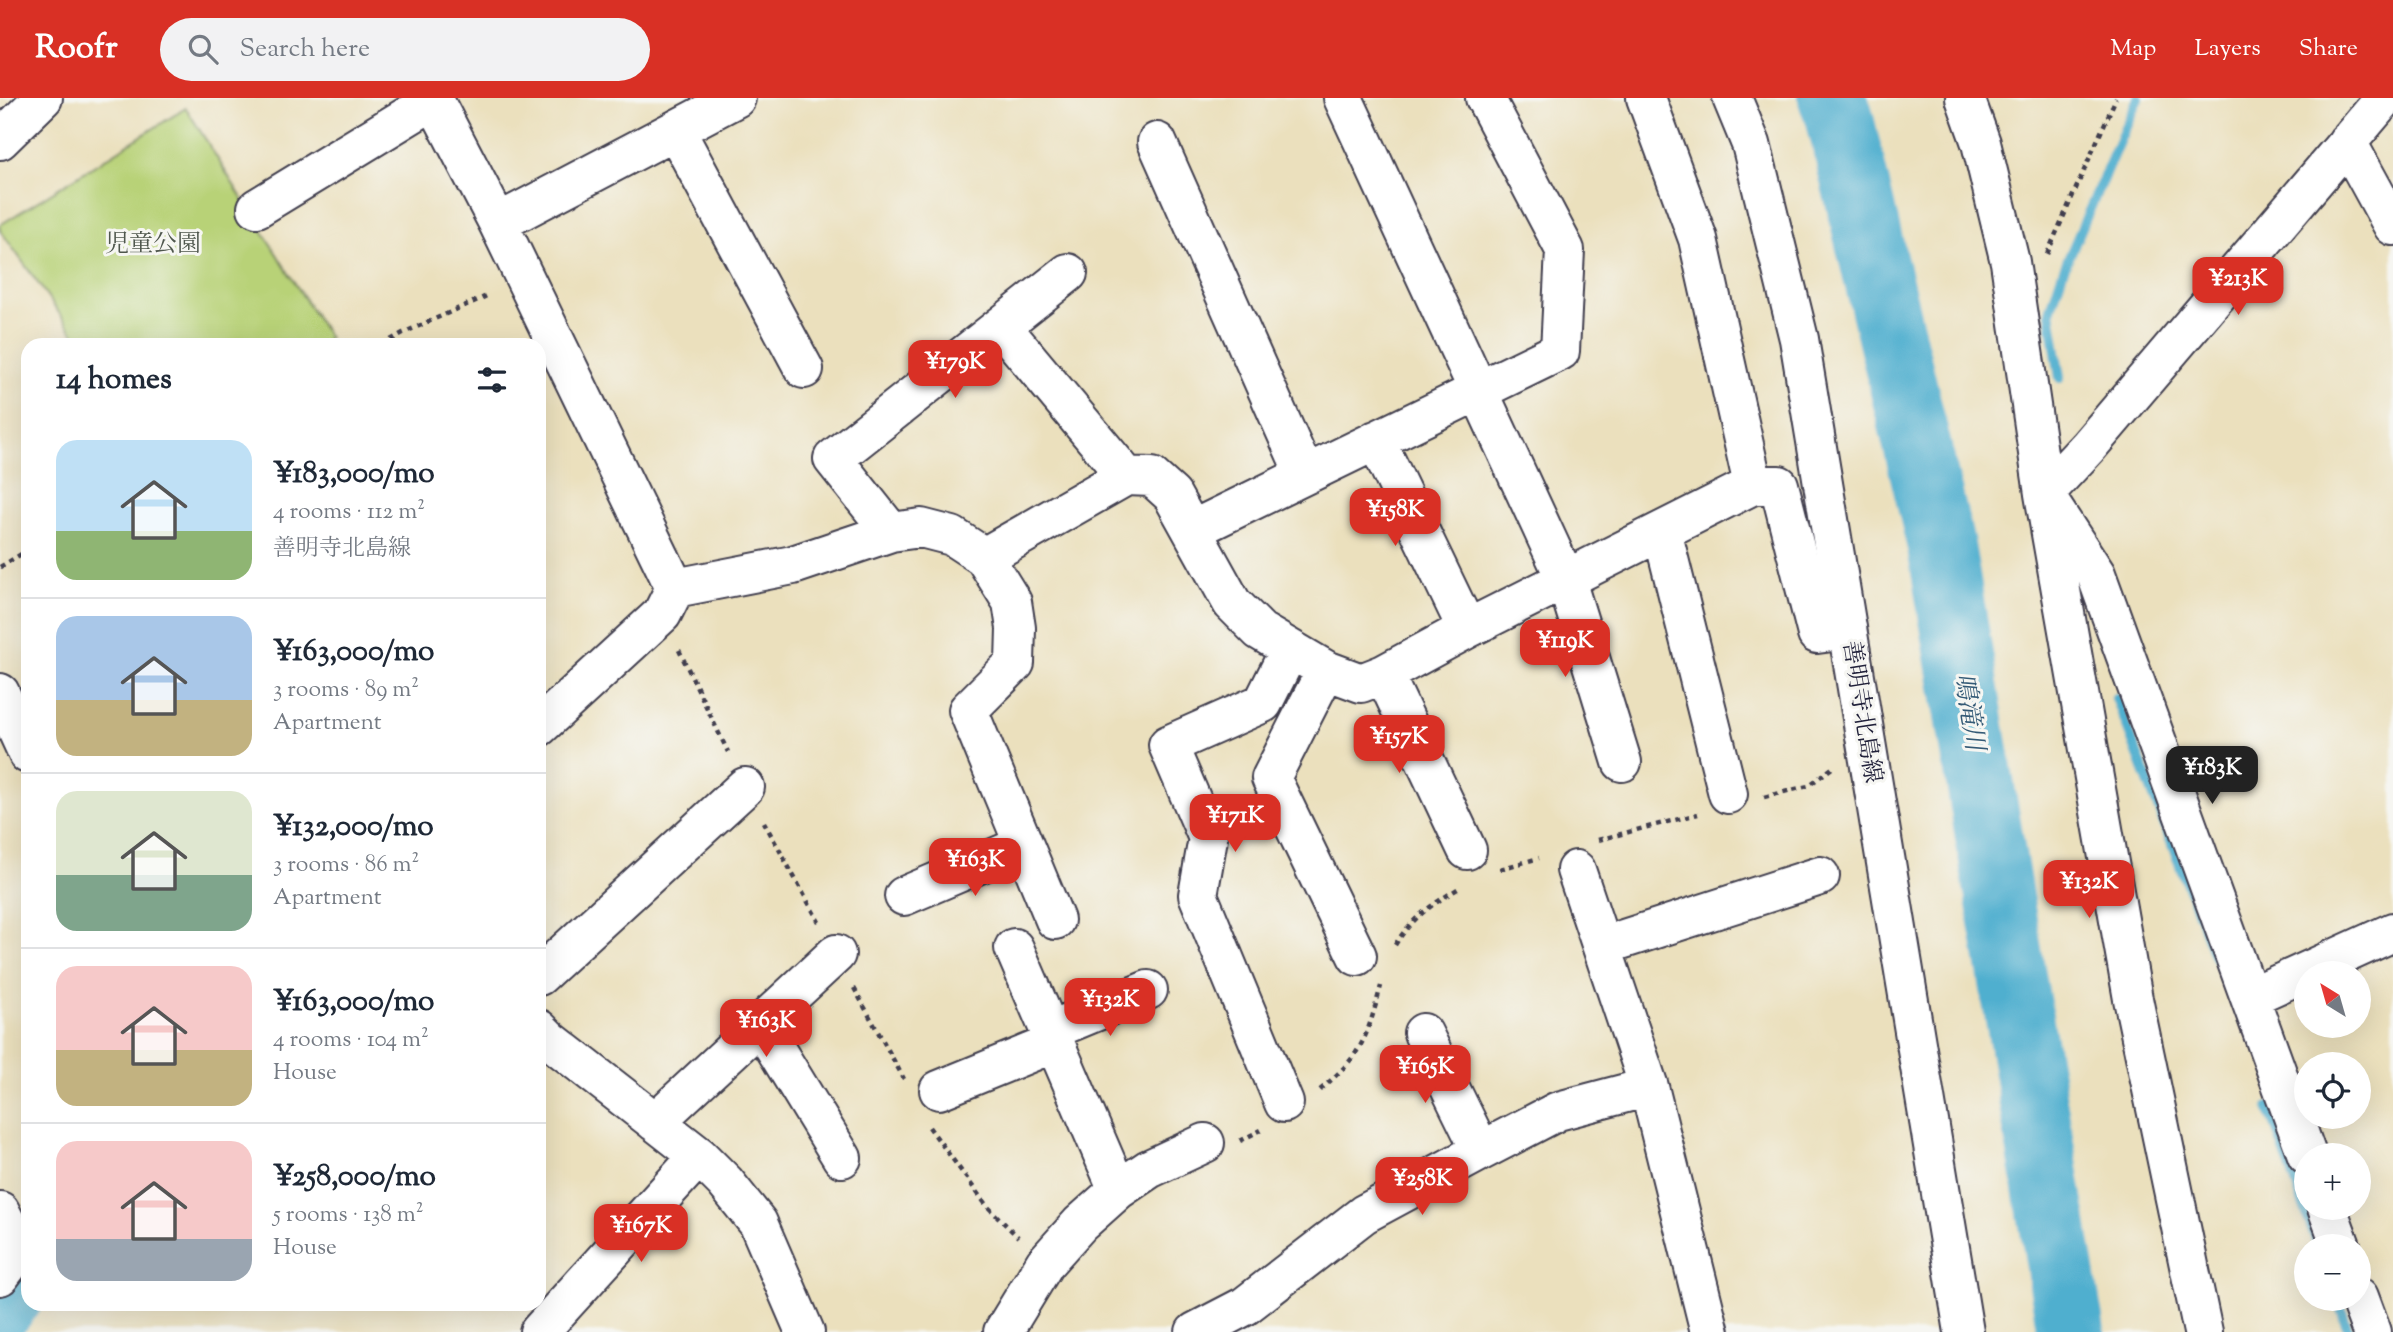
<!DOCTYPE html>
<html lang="en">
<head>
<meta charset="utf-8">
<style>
  :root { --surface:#fff; --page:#f2f2f3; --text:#1f2937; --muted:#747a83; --line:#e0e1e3; --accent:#d93025 }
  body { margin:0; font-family:"Sorts Mill Goudy","Noto Serif JP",serif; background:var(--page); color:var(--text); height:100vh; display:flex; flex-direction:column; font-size:26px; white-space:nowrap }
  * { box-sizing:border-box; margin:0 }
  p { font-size:23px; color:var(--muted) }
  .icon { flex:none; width:38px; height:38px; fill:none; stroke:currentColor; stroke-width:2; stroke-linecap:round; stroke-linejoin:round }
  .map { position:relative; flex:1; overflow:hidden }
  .details { position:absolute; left:21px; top:240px; width:525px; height:973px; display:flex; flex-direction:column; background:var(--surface); border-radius:21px; box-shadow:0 7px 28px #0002 }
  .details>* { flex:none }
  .needle { width:46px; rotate:323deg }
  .controls { position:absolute; left:2294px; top:863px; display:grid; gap:14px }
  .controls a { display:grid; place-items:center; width:77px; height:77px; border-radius:50%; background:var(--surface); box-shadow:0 7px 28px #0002; font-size:35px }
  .price { position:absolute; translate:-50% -60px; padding:0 16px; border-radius:14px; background:var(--accent); color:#fff; font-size:23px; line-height:46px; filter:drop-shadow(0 2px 4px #0008) }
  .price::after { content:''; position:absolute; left:50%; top:42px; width:21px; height:16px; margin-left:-10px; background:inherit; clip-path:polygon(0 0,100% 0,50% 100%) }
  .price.selected { background:#222; color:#fff }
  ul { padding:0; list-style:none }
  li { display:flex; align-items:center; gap:21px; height:175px; padding:0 35px }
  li+li { border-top:2px solid var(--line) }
  li span { display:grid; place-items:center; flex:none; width:196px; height:140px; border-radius:21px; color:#555 }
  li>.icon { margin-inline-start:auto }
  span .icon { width:84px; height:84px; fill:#fffc; stroke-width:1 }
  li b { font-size:30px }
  h2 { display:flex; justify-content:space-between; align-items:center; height:84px; padding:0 35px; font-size:30px }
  header { display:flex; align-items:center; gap:42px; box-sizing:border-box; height:98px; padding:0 35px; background:var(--accent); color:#fff }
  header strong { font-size:33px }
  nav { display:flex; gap:38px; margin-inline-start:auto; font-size:24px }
  .search { width:490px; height:63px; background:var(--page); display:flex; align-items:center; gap:18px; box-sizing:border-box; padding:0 24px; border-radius:38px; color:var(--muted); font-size:26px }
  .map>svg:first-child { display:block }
  .green { fill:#b8d277; stroke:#6d7a59; stroke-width:2 }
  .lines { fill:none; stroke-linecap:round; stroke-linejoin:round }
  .stream { stroke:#50afcf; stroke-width:10 }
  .river { stroke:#50afcf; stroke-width:68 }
  .minor-casing { stroke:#403e4e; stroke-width:42 }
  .major-casing { stroke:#403e4e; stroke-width:42 }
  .path { stroke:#403e4e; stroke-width:4.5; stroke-dasharray:5 5; stroke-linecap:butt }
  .minor { stroke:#fff; stroke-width:38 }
  .major { stroke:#fff; stroke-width:38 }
  .labels { text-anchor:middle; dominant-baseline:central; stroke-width:6; stroke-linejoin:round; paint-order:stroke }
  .park-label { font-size:24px; fill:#4f574d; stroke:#f6f6f2 }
  .street-label { font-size:24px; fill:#22223b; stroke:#f6f6f2 }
  .water-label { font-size:26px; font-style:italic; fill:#345a76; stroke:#f6f6f2 }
</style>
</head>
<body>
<header>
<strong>Roofr</strong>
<div class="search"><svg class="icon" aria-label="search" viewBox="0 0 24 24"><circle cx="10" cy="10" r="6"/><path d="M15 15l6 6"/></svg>Search here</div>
<nav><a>Map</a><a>Layers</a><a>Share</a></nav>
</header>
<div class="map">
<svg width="2393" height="1234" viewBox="0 0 2393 1234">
  <rect width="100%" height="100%" fill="#f6f6f2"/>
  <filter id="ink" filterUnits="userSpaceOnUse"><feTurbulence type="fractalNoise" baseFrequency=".0143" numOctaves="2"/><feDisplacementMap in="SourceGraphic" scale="14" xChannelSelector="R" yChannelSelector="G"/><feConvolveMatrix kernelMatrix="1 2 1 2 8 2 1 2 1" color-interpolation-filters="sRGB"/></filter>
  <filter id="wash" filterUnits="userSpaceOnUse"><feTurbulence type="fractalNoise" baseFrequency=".00686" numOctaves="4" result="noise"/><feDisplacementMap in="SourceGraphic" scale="28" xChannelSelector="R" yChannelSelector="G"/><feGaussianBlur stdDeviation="1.57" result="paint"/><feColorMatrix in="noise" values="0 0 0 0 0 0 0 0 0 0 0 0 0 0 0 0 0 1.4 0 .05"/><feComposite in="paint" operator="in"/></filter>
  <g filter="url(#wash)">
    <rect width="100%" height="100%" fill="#ebe0bd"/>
    <path class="green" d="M 186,10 L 329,240 L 318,247 L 82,247 L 0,132 L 0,127 Z"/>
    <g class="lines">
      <path class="stream" d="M 2060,280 L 2050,214 L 2063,173 L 2138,0
        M 2116,600 L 2215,859
        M 2269,1009 L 2318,1148
        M 2337,1200 L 2349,1234"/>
      <path class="river" d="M 1832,0 L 1839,17 L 1941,448 L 2071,1234
        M 0,1210 L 28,1173"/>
    </g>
  </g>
  <g filter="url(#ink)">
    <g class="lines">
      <g class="minor-casing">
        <path id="minor" d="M 433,0 L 498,125 L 675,490 L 662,516 L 539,629
          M 1343,0 L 1566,482 L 1622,664
          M 1646,0 L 1698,141 L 1753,387
          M 1965,0 L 1981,45 L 2010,164 L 2044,396 L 2133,901 L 2203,1234
          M 676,33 L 804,271
          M 1157,44 L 1305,377
          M 2347,44 L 2393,128
          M 257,110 L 434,2
          M 498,125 L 736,0
          M 1001,228 L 1126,378
          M 1376,342 L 1467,531
          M 2044,396 L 2088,349 L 2385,0
          M 2053,410 L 2096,476 L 2307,1057
          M 1192,432 L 1560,253 L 1565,152 L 1485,0
          M 1662,433 L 1728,696
          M 891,434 L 833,361 L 1068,175
          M 984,459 L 1126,378 L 1152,379 L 1172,397 L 1232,505 L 1260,533 L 1326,572 L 1361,585 L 1384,576 L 1467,531 L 1753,387 L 1779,387 L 1817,536 L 1847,532
          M 675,490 L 793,467 L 891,434 L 921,430 L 952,438 L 984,459 L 1012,504 L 1016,530 L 1015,565 L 968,612 L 1055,822
          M 1326,572 L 1271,680 L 1357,858
          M 1384,576 L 1467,752
          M 0,595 L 28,656
          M 1576,772 L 1649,989 L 1710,1234
          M 904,798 L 1024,747
          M 1602,848 L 1820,778
          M 1014,850 L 1118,1092
          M 539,878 L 745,689
          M 2250,899 L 2393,834
          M 760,926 L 842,1060
          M 539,931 L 550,942 L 699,1058 L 725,1084 L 758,1125 L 805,1234
          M 1049,933 L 1148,892
          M 1423,935 L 1481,1053
          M 939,992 L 1054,945
          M 1284,1005 L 1198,797 L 1208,740 L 1168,647 L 1263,605 L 1290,551
          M 655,1024 L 836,856
          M 2327,1110 L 2341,1148
          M 0,1113 L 20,1152
          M 0,1178 L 28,1141
          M 2359,1199 L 2372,1234
          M 539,1234 L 699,1058
          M 1003,1234 L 1045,1165 L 1080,1126 L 1118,1092 L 1149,1071 L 1205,1045
          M 1195,1234 L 1245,1208 L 1364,1116 L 1481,1053 L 1558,1013 L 1649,989"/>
      </g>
      <g class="major-casing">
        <path id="major" d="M 1732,0 L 1751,46 L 1799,241 L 1964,1234
          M 0,42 L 43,0"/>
      </g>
      <path class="path" d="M 2047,156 L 2116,0
        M 382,247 L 403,235 L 489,197
        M 0,469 L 28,452
        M 679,552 L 728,654
        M 1764,699 L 1808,688 L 1832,670
        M 764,724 L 819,824
        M 1598,742 L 1698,716
        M 1500,771 L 1539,760
        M 1395,847 C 1412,819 1434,805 1461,789
        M 854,890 L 904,981
        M 1320,992 C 1363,955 1366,942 1381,888
        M 929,1029 L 987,1108 L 1018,1139
        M 1240,1043 L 1261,1032"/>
      <use href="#minor" class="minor"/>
      <use href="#major" class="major"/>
    </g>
  </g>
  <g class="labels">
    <g class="park-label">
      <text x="153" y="147">児童公園</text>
    </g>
    <g class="street-label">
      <text transform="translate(1861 614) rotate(81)">善明寺北島線</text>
    </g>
    <g class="water-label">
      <text transform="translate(1968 614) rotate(81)">鳴滝川</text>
    </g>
  </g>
</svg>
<div class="controls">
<a><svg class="needle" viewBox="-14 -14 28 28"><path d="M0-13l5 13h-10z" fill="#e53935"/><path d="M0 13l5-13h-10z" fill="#747a83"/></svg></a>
<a><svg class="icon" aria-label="locate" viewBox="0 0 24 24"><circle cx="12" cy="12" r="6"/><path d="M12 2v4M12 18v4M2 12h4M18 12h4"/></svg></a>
<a>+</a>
<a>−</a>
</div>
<b class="price" style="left:2238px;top:219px">¥213K</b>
<b class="price" style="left:955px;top:302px">¥179K</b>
<b class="price" style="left:1395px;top:450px">¥158K</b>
<b class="price" style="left:1565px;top:581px">¥119K</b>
<b class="price" style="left:1399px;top:677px">¥157K</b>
<b class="price selected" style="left:2212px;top:708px">¥183K</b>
<b class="price" style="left:1235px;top:756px">¥171K</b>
<b class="price" style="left:975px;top:800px">¥163K</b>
<b class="price" style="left:2089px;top:822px">¥132K</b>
<b class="price" style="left:1110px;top:940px">¥132K</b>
<b class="price" style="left:766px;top:961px">¥163K</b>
<b class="price" style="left:1425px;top:1007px">¥165K</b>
<b class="price" style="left:1422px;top:1119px">¥258K</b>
<b class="price" style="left:641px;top:1166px">¥167K</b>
<section class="details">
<h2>14 homes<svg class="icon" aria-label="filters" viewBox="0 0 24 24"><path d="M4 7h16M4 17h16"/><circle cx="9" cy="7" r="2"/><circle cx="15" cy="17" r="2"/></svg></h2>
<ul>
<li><span style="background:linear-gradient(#bfe0f5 65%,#8fb573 0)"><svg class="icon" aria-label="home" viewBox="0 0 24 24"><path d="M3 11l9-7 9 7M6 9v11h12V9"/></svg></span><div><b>¥183,000/mo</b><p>4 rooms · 112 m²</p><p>善明寺北島線</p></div></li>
<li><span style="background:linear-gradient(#a9c7e8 60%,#c2b280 0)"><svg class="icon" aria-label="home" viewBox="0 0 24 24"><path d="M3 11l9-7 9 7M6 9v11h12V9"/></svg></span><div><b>¥163,000/mo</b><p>3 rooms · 89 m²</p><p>Apartment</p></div></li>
<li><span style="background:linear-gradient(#dfe7d0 60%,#7fa58c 0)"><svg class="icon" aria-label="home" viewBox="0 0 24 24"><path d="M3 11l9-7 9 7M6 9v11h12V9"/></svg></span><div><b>¥132,000/mo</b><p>3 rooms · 86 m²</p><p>Apartment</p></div></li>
<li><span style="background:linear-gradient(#f6c9c9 60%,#c2b280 0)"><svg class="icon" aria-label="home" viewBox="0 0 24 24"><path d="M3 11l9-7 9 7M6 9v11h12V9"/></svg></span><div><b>¥163,000/mo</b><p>4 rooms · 104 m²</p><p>House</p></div></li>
<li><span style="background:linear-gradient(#f6c9c9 70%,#9aa5b1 0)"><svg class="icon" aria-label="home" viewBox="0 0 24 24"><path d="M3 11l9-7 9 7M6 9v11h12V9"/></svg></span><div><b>¥258,000/mo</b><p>5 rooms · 138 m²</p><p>House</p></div></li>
</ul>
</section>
</div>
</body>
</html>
